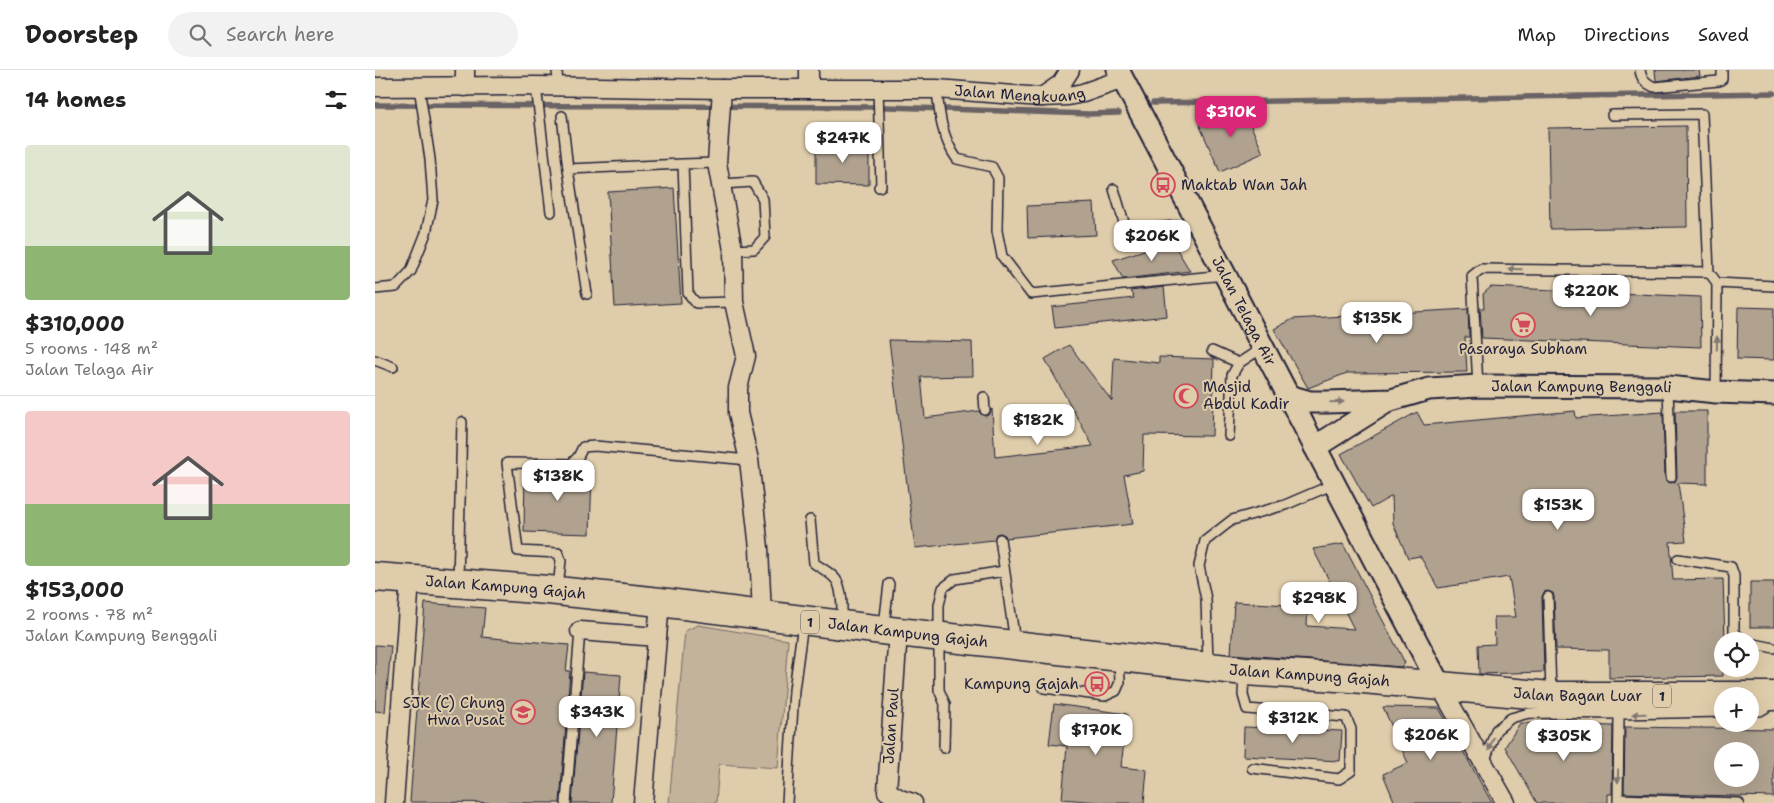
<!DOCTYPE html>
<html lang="en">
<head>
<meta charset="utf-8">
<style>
  :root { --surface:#fff; --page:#f2f2f2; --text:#222; --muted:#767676; --line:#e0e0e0; --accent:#db2777 }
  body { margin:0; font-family:"Shantell Sans",sans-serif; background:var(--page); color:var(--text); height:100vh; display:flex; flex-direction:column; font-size:19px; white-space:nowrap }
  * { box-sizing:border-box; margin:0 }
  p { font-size:16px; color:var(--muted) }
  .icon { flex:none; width:28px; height:28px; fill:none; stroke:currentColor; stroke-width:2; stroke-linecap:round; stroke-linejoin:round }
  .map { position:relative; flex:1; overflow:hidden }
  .panel { display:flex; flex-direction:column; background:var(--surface); width:375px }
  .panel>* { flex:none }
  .controls { position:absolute; left:1339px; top:562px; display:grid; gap:10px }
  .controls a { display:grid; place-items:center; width:45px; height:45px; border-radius:50%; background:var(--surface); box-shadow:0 5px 20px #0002; font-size:25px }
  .price { position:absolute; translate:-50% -42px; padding:0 11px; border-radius:10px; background:#fff; color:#222; font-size:16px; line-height:32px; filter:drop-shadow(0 1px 2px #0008) }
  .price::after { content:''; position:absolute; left:50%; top:30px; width:15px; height:11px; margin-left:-8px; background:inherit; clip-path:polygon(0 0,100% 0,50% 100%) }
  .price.active { background:var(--accent); color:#fff }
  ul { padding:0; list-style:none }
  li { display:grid; align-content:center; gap:10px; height:265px; padding:0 25px }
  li+li { border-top:1px solid var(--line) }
  li span { display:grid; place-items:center; height:155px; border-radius:5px; color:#555 }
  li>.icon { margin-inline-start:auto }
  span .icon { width:90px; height:90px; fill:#fffc; stroke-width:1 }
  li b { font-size:21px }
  h2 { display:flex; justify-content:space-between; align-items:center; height:60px; padding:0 25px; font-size:21px }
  header { display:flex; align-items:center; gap:30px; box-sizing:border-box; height:70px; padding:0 25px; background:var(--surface); border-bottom:1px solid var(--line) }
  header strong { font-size:24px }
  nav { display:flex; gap:28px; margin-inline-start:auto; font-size:18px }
  .search { width:350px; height:45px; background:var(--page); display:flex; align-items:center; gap:12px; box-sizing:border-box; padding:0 18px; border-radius:28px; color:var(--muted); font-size:19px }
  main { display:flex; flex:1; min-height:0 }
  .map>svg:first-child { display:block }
  .green { fill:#c3b39a; stroke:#726a6a }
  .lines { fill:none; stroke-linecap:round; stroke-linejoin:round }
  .stream { stroke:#6b6466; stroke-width:5.5 }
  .building { fill:#b0a28f; stroke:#22223b; fill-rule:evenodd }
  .service-casing { stroke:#22223b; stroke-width:12 }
  .minor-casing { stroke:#22223b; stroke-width:21 }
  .tertiary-casing { stroke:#22223b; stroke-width:25 }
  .primary-casing { stroke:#22223b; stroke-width:31 }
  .service { stroke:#dfccaa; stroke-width:9 }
  .minor { stroke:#dfccaa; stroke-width:18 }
  .tertiary { stroke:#dfccaa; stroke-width:21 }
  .primary { stroke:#dfccaa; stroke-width:28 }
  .oneway { fill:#807772 }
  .labels { text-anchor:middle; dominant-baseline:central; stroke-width:4; stroke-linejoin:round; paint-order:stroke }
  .shield { fill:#dfccaa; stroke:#5b555c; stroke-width:1 }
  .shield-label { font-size:14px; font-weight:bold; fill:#22223b }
  .street-label { font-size:15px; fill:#22223b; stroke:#dfccaa }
  .poi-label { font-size:15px; fill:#22223b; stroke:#dfccaa; text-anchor:start }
</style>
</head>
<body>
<header>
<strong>Doorstep</strong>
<div class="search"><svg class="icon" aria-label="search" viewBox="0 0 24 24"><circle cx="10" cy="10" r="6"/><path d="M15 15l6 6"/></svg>Search here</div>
<nav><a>Map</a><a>Directions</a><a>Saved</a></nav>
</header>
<main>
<section class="panel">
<h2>14 homes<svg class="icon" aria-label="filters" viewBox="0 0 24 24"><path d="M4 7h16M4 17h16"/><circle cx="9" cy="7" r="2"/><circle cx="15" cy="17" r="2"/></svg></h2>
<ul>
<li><span style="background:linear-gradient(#dfe7d0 65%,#8fb573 0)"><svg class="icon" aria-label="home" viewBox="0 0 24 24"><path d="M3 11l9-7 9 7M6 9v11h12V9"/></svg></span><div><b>$310,000</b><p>5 rooms · 148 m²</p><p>Jalan Telaga Air</p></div></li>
<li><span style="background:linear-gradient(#f6c9c9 60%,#8fb573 0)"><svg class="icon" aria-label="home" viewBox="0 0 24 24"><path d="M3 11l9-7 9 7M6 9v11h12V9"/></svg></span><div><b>$153,000</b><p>2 rooms · 78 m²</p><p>Jalan Kampung Benggali</p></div></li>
</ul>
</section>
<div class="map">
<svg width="1399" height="733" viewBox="0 0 1399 733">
  <rect width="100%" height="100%" fill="#dfccaa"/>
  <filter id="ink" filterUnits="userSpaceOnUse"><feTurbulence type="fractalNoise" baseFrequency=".02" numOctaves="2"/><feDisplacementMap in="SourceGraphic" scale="10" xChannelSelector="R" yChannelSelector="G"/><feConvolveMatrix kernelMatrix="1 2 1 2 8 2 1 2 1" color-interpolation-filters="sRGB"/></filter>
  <g filter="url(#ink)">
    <path class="green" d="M 323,555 L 413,570 L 403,698 L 344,694 L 341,733 L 294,733 L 310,561 Z"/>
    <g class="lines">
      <path class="stream" d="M 778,33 L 1399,23
        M 0,35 L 513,37 L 714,44 L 744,43"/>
    </g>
    <path class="building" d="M 1280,0 L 1324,0 L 1325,6 L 1281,11 Z
      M 867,35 L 888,83 L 845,102 L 824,54 Z
      M 1311,56 L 1312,157 L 1175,159 L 1173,58 Z
      M 441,73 L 494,74 L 494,115 L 441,114 Z
      M 299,118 L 306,233 L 240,237 L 233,122 Z
      M 719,133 L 721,165 L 653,168 L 652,136 Z
      M 797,171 L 815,201 L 748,209 L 738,190 Z
      M 789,217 L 792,246 L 680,258 L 677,237 L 759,228 L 755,221 Z
      M 1116,217 L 1325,227 L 1326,277 L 1107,268 L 1105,238 L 1109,238 L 1108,224 Z
      M 1363,237 L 1399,238 L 1399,290 L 1362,289 Z
      M 1093,239 L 1094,267 L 1090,267 L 1092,302 L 972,303 L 933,318 L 899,259 L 918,249 Z
      M 514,270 L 597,272 L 598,306 L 546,307 L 550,348 L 604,341 L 607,345 L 611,346 L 615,343 L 617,339 L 620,387 L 718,376 L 670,289 L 694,275 L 737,331 L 739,288 L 784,293 L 784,287 L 839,289 L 837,366 L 769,365 L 768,401 L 749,405 L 758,454 L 631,468 L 630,465 L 625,463 L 621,464 L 619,470 L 540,478 Z
      M 1200,341 L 1201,348 L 1288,342 L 1290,407 L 1291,411 L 1296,413 L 1300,412 L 1302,407 L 1300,341 L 1332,341 L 1332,414 L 1303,413 L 1311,471 L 1295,472 L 1298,510 L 1348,509 L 1350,571 L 1348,571 L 1348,606 L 1234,608 L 1234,580 L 1181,579 L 1179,527 L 1178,523 L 1173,521 L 1169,522 L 1167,527 L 1169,602 L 1104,604 L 1103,575 L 1120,574 L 1119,547 L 1141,547 L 1134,507 L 1063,518 L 1045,486 L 1033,488 L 1018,453 L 1017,426 L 996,438 L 966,384 L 1042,342 L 1049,355 Z
      M 150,400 L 217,402 L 215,464 L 149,462 Z
      M 968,474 L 1030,593 L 1027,597 L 856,584 L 859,532 L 933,536 L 932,556 L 979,559 L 938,479 Z
      M 1375,512 L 1399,512 L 1399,557 L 1375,557 Z
      M 50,533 L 110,538 L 107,567 L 194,575 L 191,601 L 195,601 L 185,733 L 35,732 Z
      M 0,575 L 16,576 L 10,642 L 0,641 Z
      M 208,602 L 246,605 L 236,733 L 197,733 Z
      M 679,634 L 752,644 L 746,697 L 772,700 L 769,733 L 735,733 L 687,729 L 692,676 L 674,674 Z
      M 1008,637 L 1064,638 L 1117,733 L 1020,733 L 1008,704 L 1033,693 Z
      M 1145,653 L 1238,656 L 1237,724 L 1233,724 L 1233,733 L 1162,733 L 1130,677 Z
      M 869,657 L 967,661 L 965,691 L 868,686 Z
      M 1250,657 L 1399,659 L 1399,727 L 1249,723 ZM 1348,681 L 1375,681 L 1375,709 L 1348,709 Z"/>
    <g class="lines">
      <g class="service-casing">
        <path id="service" d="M 182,0 L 183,17
          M 1265,0 C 1266,9 1271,13 1279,17 L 1344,11 L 1347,9 L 1347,0
          M 161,16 L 176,142
          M 503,18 L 506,116 L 504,117
          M 562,19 C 564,44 567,68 582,89 L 617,97 L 623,108 L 622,161 L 627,186 L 656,224 L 850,205
          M 1237,45 L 1327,44 L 1334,202
          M 187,46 L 193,99 L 308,94
          M 342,93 L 308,94 L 313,223 L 321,233 L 359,232
          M 193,99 L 212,224
          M 347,114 L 378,112 L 388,129 L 390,167 L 379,179 L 358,180
          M 739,119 L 750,156 L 757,160 L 824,154
          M 1342,213 L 1399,216
          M 0,219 L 21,217 L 36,201 L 51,163 L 58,130 L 55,89 L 44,17
          M 837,281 L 864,293
          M 0,290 L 18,297
          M 1103,316 L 1097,206 L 1106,199 L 1334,202 L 1342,213 L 1341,322
          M 1293,318 L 1296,407
          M 609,327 L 610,340
          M 854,366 L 857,305 L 864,293 L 887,278
          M 435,450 L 439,493 C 446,498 459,504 463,513 C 468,525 467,540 467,552
          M 625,469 L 640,572
          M 1303,489 L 1356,497 L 1359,506 L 1359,561 L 1367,571
          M 83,511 L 87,352
          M 183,518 L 186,490 L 183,483 L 143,481 L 132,393 L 196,394 L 203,387 L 208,377 L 220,376 L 374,390
          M 1173,527 L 1176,623
          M 507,557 L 510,547 L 514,514
          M 1375,573 L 1399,578
          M 833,594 L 831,529 L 824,496 L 830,471 L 857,450 L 910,435 L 959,414
          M 869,604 L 868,625 L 872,639 L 971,647 L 976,659 L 976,701 L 964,709 L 877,698
          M 669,618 L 730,626 L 741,621 L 745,612 L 744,590
          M 1375,641 L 1385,641 L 1397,634
          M 569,678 L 570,634 L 564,620 L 564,535 L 568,518 L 580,509 L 629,501
          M 1109,693 L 1121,660 L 1136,648 L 1154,643 L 1244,644 L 1348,642
          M 1243,729 L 1364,733
          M 191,733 L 205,561
          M 412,733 L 419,620 L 428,553
          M 1243,733 L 1244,644"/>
      </g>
      <g class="minor-casing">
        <g id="minor">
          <path d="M 90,0 L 90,17"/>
          <path d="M 434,0 L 434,19"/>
          <path id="s1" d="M 0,17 L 161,16 L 347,19 L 562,19 L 666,27 L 693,26 L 708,23 L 748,9"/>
          <path d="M 347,19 L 342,93 L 358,180 L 359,232 L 371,286 L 363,318 L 363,343 L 374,390 L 384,478 L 387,546"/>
          <path d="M 667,27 L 686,14 L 695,0"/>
          <path d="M 205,561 L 282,567"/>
          <path d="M 523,562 L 512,721 L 525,729 L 538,733"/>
          <path d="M 1065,616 L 1131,733"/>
          <path d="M 19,733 L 35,510"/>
          <path d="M 268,733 L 285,532"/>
        </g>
      </g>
      <g class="tertiary-casing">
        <g id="tertiary">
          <path id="s2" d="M 743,0 L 1065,616"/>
          <path id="s3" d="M 914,326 L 935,332 L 952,332 L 1016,330 L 1054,319 L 1103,316 L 1293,317 L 1341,322 L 1399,324"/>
          <path d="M 940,377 L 1013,331"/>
        </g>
      </g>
      <g class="primary-casing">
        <g id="primary">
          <path id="s4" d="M 0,507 L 173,520 L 285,532 L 523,562 L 870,601 L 977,608 L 1176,626 L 1399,626"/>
        </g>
      </g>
      <use href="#service" class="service"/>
      <use href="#minor" class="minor"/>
      <use href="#tertiary" class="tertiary"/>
      <use href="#primary" class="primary"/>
    </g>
    <defs><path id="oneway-solid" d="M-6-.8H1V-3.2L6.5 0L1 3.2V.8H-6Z" transform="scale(1.25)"/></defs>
    <g class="oneway">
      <use href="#oneway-solid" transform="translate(1140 199) rotate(-179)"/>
      <use href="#oneway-solid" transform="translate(1342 273) rotate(-89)"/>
      <use href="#oneway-solid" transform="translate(962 332) rotate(-2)"/>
      <use href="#oneway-solid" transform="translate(1264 644) rotate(179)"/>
      <use href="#oneway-solid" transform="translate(1116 674) rotate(111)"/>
      <use href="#oneway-solid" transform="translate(1243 706) rotate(91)"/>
    </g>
  </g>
  <defs>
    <g id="bus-ring" transform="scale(1.25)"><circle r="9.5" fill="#dfccaa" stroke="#d1495b" stroke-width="1.5"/><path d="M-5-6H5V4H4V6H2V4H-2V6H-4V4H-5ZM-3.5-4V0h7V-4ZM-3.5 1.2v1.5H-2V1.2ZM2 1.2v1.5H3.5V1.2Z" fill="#d1495b"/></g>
    <g id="supermarket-ring" transform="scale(1.25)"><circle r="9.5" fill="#dfccaa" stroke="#d1495b" stroke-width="1.5"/><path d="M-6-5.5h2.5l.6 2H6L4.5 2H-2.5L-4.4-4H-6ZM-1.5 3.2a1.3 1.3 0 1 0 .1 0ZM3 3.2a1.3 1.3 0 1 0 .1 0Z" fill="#d1495b"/></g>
    <g id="mosque-ring" transform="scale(1.25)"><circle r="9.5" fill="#dfccaa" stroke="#d1495b" stroke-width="1.5"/><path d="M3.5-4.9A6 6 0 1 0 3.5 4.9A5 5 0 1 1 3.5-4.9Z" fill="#d1495b"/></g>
    <g id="school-ring" transform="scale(1.25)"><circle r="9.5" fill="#dfccaa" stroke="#d1495b" stroke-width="1.5"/><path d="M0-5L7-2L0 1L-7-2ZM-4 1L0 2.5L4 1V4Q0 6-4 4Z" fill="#d1495b"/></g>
  </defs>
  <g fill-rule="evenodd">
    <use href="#bus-ring" x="788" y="115"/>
    <use href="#supermarket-ring" x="1148" y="255"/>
    <use href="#mosque-ring" x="811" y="326"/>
    <use href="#bus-ring" x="722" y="614"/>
    <use href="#school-ring" x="148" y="642"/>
  </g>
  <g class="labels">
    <g class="shield">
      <rect x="426" y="540.5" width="18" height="23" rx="4"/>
      <rect x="1278" y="614.5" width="18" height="23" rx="4"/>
    </g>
    <g class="shield-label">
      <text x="435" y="552">1</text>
      <text x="1287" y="626">1</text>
    </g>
    <g class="street-label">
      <text stroke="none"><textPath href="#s1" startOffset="645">Jalan Mengkuang</textPath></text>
      <text stroke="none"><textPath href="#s2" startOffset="272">Jalan Telaga Air</textPath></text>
      <text stroke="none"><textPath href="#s3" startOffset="295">Jalan Kampung Benggali</textPath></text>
      <text stroke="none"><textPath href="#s4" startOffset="131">Jalan Kampung Gajah</textPath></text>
      <text stroke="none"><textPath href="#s4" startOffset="536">Jalan Kampung Gajah</textPath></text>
      <text stroke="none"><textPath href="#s4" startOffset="940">Jalan Kampung Gajah</textPath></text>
      <text stroke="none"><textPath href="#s4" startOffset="1209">Jalan Bagan Luar</textPath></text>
      <text transform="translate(516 656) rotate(-86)">Jalan Paul</text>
    </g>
    <g class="poi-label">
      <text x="806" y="115">Maktab Wan Jah</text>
      <text x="1148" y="279" text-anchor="middle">Pasaraya Subham</text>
      <text x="828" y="317">Masjid<tspan x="828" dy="17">Abdul Kadir</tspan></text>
      <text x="704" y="614" text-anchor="end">Kampung Gajah</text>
      <text x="130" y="633" text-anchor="end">SJK (C) Chung<tspan x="130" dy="17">Hwa Pusat</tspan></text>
    </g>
  </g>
</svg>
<div class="controls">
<a><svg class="icon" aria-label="locate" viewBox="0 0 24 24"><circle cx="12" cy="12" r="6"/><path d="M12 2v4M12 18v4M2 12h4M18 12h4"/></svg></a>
<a>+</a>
<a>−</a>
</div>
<b class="price active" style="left:856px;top:68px">$310K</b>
<b class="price" style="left:468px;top:94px">$247K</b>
<b class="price" style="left:777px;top:192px">$206K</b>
<b class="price" style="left:1216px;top:247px">$220K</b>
<b class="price" style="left:1002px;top:274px">$135K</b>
<b class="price" style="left:663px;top:376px">$182K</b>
<b class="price" style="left:183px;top:432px">$138K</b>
<b class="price" style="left:1183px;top:461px">$153K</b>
<b class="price" style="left:944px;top:554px">$298K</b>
<b class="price" style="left:222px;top:668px">$343K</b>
<b class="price" style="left:918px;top:674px">$312K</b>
<b class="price" style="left:721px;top:686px">$170K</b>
<b class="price" style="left:1056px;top:691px">$206K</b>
<b class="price" style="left:1189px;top:692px">$305K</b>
</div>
</main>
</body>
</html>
